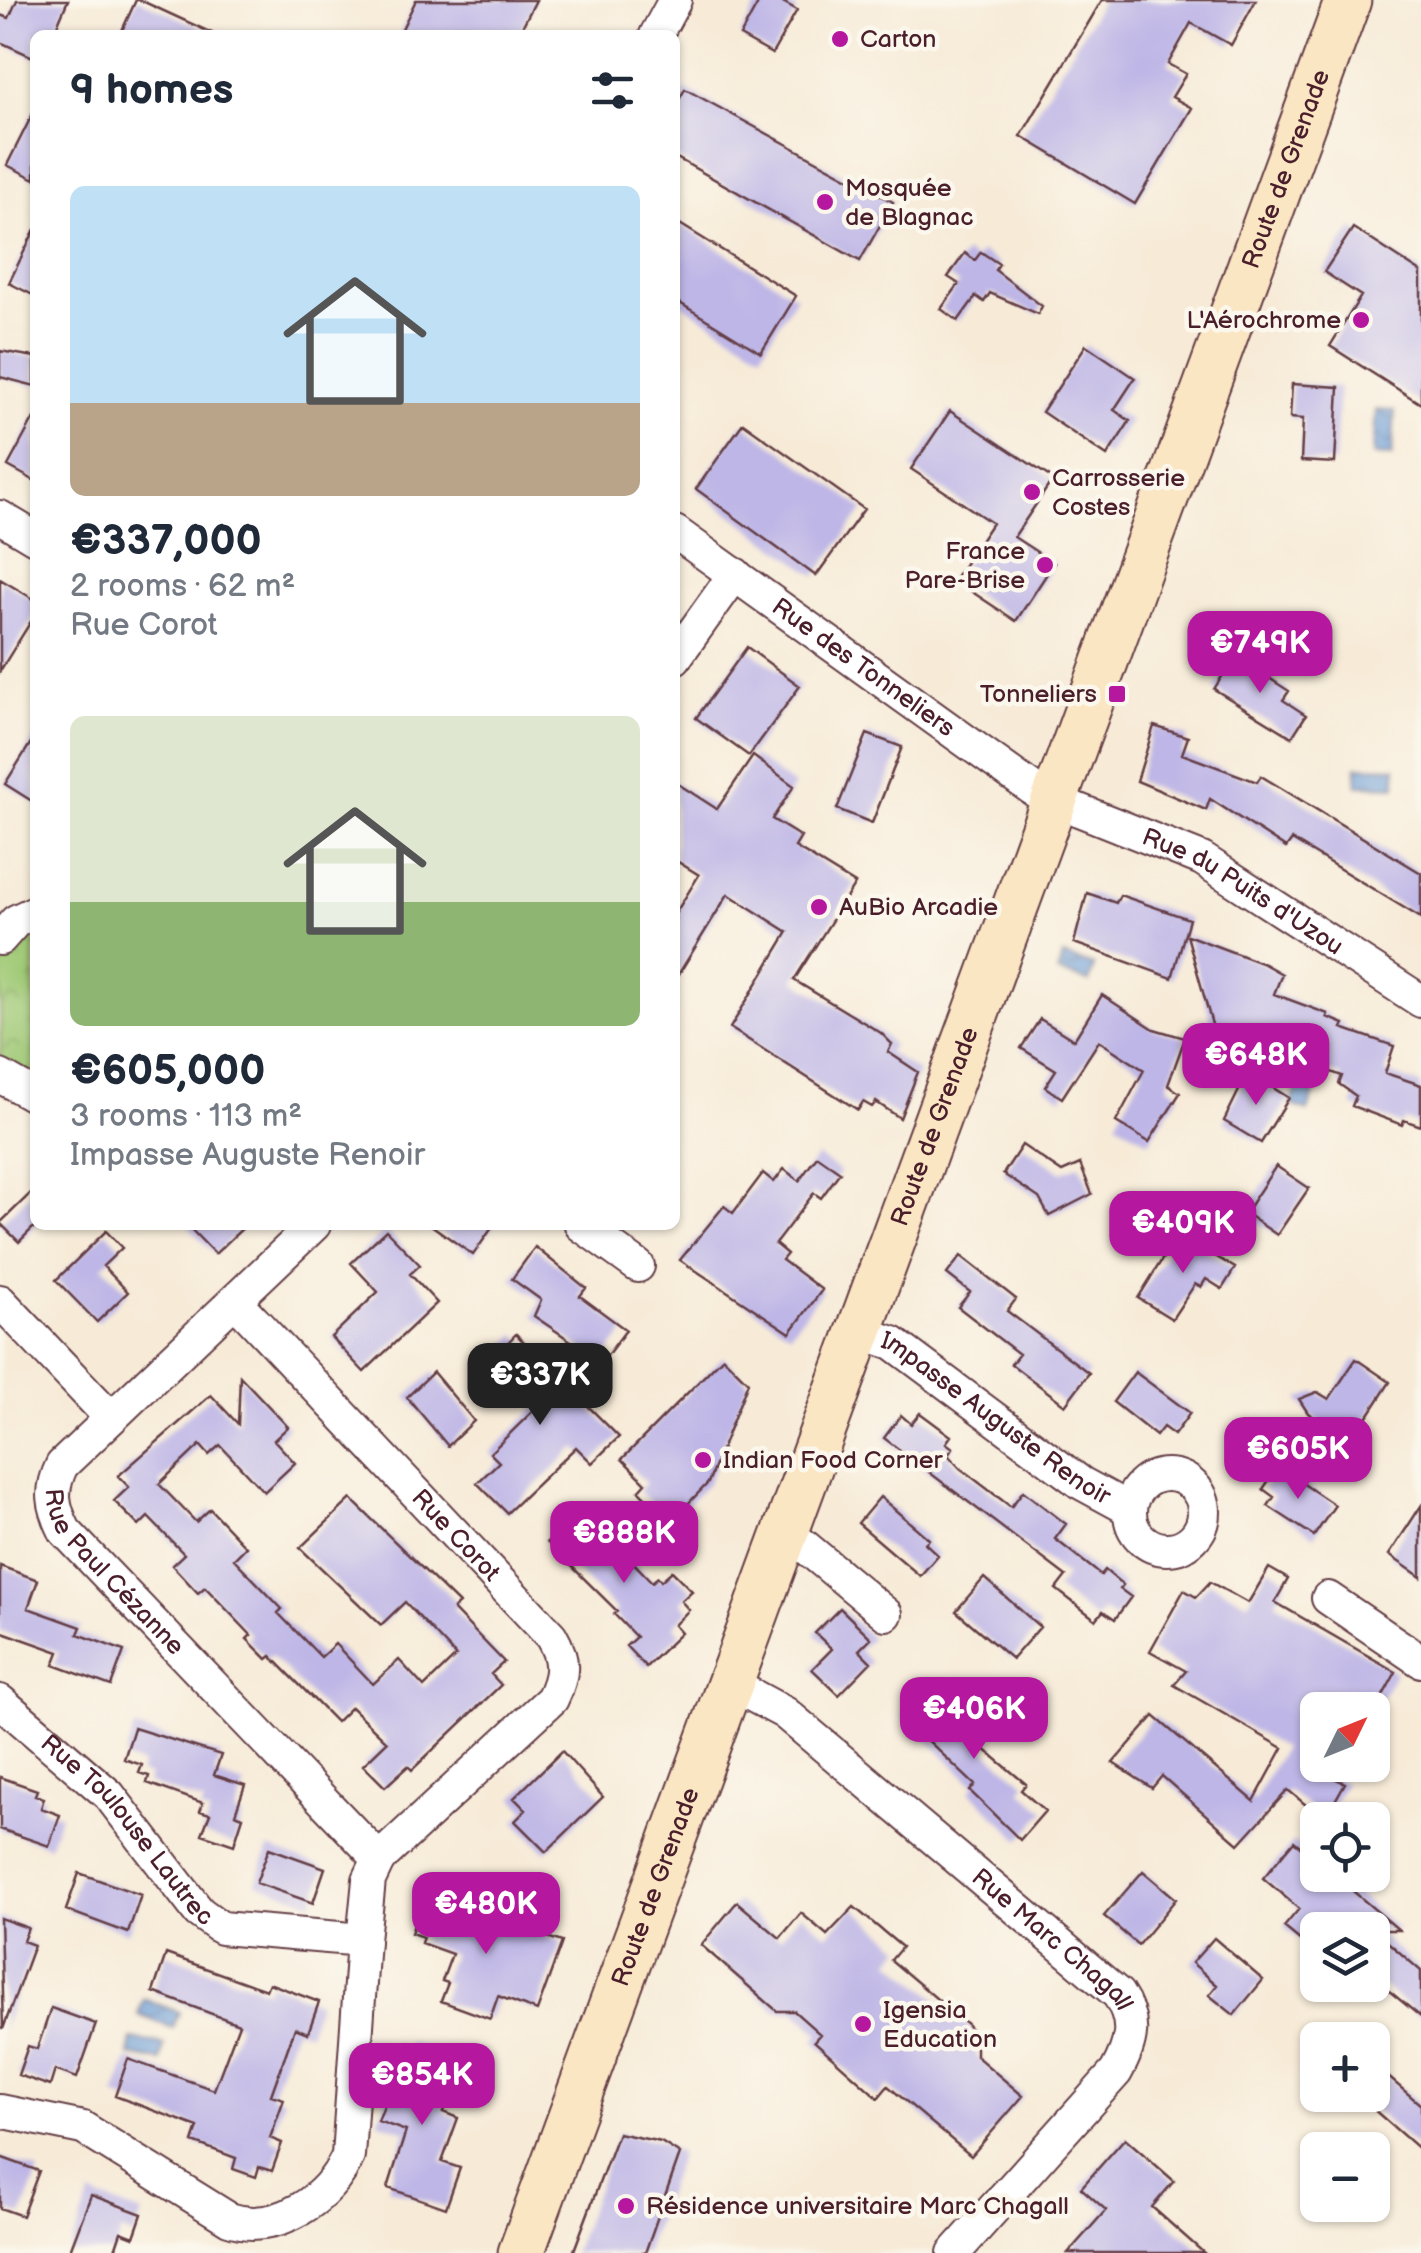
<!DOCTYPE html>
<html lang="en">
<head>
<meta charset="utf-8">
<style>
  :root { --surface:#fff; --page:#f2f2f3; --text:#1f2937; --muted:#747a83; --accent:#b5179e }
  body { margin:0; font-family:"Balsamiq Sans",sans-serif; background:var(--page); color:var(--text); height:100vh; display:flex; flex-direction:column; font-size:38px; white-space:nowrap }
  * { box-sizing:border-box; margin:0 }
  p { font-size:32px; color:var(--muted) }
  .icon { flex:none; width:55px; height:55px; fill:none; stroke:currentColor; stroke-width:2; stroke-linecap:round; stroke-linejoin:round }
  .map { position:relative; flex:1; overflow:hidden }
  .side { position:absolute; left:30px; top:30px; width:650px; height:1200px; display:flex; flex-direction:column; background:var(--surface); border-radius:15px; box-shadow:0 2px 8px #0004 }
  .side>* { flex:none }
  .needle { width:65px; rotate:47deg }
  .fabs { position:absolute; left:1300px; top:1692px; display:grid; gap:20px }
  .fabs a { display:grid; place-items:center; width:90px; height:90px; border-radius:15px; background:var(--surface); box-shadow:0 2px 8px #0004; font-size:50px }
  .price { position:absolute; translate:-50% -85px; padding:0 22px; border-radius:20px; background:var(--accent); color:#fff; font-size:32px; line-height:65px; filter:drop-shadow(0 2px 5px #0008) }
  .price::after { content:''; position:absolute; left:50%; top:60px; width:30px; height:22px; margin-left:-15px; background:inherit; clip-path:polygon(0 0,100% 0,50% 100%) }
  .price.active { background:#222; color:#fff }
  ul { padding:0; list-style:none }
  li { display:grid; align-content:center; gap:20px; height:530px; padding:0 40px }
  li span { display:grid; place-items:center; height:310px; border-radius:15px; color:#555 }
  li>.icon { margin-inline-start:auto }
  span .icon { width:180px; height:180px; fill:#fffc; stroke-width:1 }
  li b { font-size:42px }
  h2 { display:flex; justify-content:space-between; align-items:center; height:120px; padding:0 40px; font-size:42px }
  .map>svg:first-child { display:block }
  .park { fill:url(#park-crowns); stroke:#747450; stroke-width:2.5 }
  .water { fill:url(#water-waves); stroke:#5b5e80; stroke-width:2.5 }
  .building { fill:#beb6e6 }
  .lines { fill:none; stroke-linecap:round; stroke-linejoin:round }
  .minor-casing { stroke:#643e45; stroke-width:36 }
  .secondary-casing { stroke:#643e45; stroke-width:49 }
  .minor { stroke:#fff; stroke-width:32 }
  .secondary { stroke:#fbe6c4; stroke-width:45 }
  .poi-dot { fill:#b5179e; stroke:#fbf7ec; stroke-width:4 }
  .labels { text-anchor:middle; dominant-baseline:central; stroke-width:9; stroke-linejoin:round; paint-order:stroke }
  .poi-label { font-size:25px; fill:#4a1f2b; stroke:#fbf7ec; text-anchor:start }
  .street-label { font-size:25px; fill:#4a1f2b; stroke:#fbf7ec }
</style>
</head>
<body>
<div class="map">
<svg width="1421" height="2253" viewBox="0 0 1421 2253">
  <defs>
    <pattern id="park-crowns" width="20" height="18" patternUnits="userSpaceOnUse" patternTransform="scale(2.5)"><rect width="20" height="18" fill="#9fc975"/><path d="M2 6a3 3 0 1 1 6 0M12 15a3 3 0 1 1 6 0" fill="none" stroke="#8aac65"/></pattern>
    <pattern id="water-waves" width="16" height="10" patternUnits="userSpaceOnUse" patternTransform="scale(2.5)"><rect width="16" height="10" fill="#6c9cd5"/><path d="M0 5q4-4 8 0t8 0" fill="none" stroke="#5b7fad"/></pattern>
  </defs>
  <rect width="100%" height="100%" fill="#fbf7ec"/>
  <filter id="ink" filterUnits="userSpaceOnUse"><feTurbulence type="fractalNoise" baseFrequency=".01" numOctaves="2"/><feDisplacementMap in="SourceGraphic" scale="20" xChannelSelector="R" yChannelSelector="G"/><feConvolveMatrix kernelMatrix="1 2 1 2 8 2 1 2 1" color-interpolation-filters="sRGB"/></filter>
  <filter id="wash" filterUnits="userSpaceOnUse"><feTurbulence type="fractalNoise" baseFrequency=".0048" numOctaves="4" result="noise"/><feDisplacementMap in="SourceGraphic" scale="40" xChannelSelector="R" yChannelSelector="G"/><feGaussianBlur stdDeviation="2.25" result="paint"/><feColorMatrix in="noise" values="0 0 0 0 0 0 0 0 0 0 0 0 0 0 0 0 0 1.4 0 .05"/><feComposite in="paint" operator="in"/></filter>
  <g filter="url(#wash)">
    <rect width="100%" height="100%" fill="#f7ebd8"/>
    <path class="park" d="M 35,921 L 35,1080 L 0,1063 L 0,952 Z"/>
    <path class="water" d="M 1376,410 L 1395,411 L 1392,456 L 1373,455 Z
      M 1357,766 L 1396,767 L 1396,786 L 1357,785 Z
      M 1063,956 L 1094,966 L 1089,982 L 1058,972 Z
      M 1199,1036 L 1230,1048 L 1223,1065 L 1192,1053 Z
      M 1302,1073 L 1319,1079 L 1308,1111 L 1291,1105 Z
      M 144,1999 L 179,2012 L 173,2028 L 138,2015 Z
      M 132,2039 L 164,2045 L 161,2061 L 129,2055 Z"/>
    <g id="blocks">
      <path class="building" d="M 17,0 L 68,0 L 53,35 L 35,35 L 35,58 L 0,42 L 0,15 L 9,18 Z
        M 136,0 L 140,0 L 216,35 L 120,35 Z
        M 416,0 L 536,0 L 518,35 L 399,35 Z
        M 760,0 L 779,0 L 797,10 L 772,54 L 740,36 Z
        M 1102,0 L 1256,0 L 1231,45 L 1191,23 L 1168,64 L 1186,74 L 1172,97 L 1192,108 L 1135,204 L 1021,136 Z
        M 685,89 L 893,202 L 860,261 L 675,157 L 675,107 Z
        M 35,109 L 35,179 L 7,165 Z
        M 675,221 L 796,296 L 761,353 L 675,300 Z
        M 1353,228 L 1421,272 L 1421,404 L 1330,346 L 1361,296 L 1324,272 Z
        M 35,229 L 35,296 L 9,283 Z
        M 981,252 L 999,264 L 995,270 L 1042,306 L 1038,314 L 990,293 L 984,302 L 976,296 L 958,321 L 941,309 L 959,284 L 948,277 L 965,253 L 975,260 Z
        M 1086,345 L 1135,378 L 1114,410 L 1130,421 L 1107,456 L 1042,412 Z
        M 0,351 L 35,357 L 35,386 L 0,377 Z
        M 1292,384 L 1339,387 L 1335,463 L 1301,461 L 1303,419 L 1290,418 Z
        M 950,411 L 1053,479 L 1014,537 L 1054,563 L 1016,621 L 954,580 L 992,523 L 911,469 Z
        M 35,416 L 35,481 L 8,466 Z
        M 743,423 L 864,509 L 816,576 L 696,489 Z
        M 0,579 L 35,600 L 35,615 L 0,671 Z
        M 747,647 L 800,686 L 749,756 L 696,718 Z
        M 1235,656 L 1289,691 L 1283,700 L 1306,715 L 1292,737 L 1214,689 Z
        M 1154,726 L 1188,737 L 1182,754 L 1257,782 L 1261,776 L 1421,873 L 1421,918 L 1292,840 L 1286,848 L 1210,799 L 1206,810 L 1137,781 Z
        M 867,734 L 902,747 L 872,823 L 837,809 Z
        M 35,736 L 35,803 L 5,784 Z
        M 753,756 L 794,786 L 772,819 L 801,837 L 795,847 L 855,884 L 794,980 L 881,1033 L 892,1044 L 888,1052 L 918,1072 L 900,1118 L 876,1102 L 872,1107 L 863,1102 L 858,1110 L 730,1028 L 788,932 L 728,894 L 675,980 L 675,914 L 699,875 L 675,860 L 675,782 L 717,809 Z
        M 1087,893 L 1116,903 L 1120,895 L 1189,919 L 1172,978 L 1074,943 Z
        M 1187,935 L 1264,964 L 1282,974 L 1274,994 L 1328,1014 L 1327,1017 L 1344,1024 L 1342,1028 L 1394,1046 L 1385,1073 L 1421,1085 L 1421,1126 L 1404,1120 L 1402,1125 L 1352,1106 L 1356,1096 L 1339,1084 L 1342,1076 L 1213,1028 Z
        M 1102,995 L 1154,1029 L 1185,1038 L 1168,1085 L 1180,1093 L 1149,1142 L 1116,1122 L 1144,1070 L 1099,1041 L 1062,1098 L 1045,1087 L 1056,1070 L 1021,1048 L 1040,1019 L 1074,1040 Z
        M 1248,1072 L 1289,1098 L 1261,1143 L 1224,1121 Z
        M 1022,1145 L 1062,1172 L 1080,1164 L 1092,1194 L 1049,1216 L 1039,1198 L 1003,1174 Z
        M 817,1156 L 840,1172 L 821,1198 L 814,1193 L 775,1244 L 787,1254 L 782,1260 L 822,1290 L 790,1333 L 680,1260 L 724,1206 L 733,1213 L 763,1173 L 774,1182 L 784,1169 L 799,1181 Z
        M 1276,1166 L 1309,1188 L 1277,1235 L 1245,1213 Z
        M 35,1189 L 35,1226 L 19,1242 L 0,1223 Z
        M 187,1225 L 246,1225 L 215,1254 Z
        M 431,1225 L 494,1225 L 473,1255 Z
        M 386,1230 L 420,1265 L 410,1274 L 437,1303 L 364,1372 L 331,1337 L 378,1292 L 351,1263 Z
        M 106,1231 L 122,1248 L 103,1266 L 128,1292 L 97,1322 L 56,1280 Z
        M 1178,1234 L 1235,1268 L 1222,1289 L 1206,1279 L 1201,1287 L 1195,1284 L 1172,1319 L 1138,1298 Z
        M 535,1247 L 586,1288 L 580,1296 L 626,1330 L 602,1362 L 534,1316 L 541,1300 L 512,1279 Z
        M 961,1256 L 1016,1299 L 1007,1311 L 1089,1373 L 1065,1405 L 1011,1364 L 1019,1354 L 958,1307 L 970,1292 L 947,1274 Z
        M 516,1334 L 619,1437 L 592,1463 L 576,1447 L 507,1513 L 477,1483 L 499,1462 L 490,1453 L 537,1407 L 490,1361 Z
        M 723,1357 L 748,1382 L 708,1483 L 670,1522 L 639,1491 L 646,1483 L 622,1459 Z
        M 1356,1359 L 1390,1382 L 1351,1442 L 1308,1413 L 1299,1399 L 1317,1392 L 1329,1399 Z
        M 433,1372 L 474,1421 L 448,1446 L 407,1397 Z
        M 1135,1372 L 1190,1413 L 1174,1435 L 1163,1427 L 1156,1436 L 1113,1402 Z
        M 240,1376 L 288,1427 L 274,1440 L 295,1463 L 264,1492 L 220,1445 L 209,1455 L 200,1445 L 159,1484 L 196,1522 L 210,1509 L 246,1547 L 234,1559 L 282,1609 L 278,1613 L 321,1657 L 335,1644 L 373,1684 L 399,1660 L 424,1687 L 456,1656 L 405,1602 L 381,1625 L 300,1548 L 351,1499 L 459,1604 L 453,1609 L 504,1662 L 491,1674 L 501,1685 L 412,1770 L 408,1766 L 385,1787 L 363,1765 L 387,1742 L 351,1707 L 336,1722 L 271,1656 L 267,1659 L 247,1639 L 251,1635 L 205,1587 L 198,1593 L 172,1565 L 184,1554 L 148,1517 L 139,1526 L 114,1501 L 129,1487 L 118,1476 L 211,1395 L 238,1424 Z
        M 920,1413 L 951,1436 L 946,1443 L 953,1448 L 948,1455 L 960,1468 L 1011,1507 L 1023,1491 L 1066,1524 L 1055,1539 L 1101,1575 L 1105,1570 L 1123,1585 L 1120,1589 L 1131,1597 L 1115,1619 L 1103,1611 L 1096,1620 L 1056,1589 L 1066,1576 L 884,1438 L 901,1415 L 911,1424 Z
        M 1278,1467 L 1335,1505 L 1314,1536 L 1268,1506 L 1274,1497 L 1263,1489 Z
        M 880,1497 L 929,1539 L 925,1543 L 938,1555 L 920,1576 L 858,1523 Z
        M 1421,1506 L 1421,1577 L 1389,1555 Z
        M 581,1508 L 652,1582 L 658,1577 L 661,1581 L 672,1571 L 692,1591 L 681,1601 L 689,1610 L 674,1625 L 681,1633 L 646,1667 L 626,1646 L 636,1637 L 614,1614 L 617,1611 L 547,1542 Z
        M 0,1566 L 38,1580 L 28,1608 L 81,1627 L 78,1634 L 124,1651 L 111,1686 L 54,1665 L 59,1652 L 0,1631 Z
        M 1269,1568 L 1288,1579 L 1275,1602 L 1396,1672 L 1375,1710 L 1318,1710 L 1318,1765 L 1344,1765 L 1336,1779 L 1345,1783 L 1324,1820 L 1288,1790 L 1239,1844 L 1162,1776 L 1152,1788 L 1113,1763 L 1154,1716 L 1254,1801 L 1283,1748 L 1174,1685 L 1186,1671 L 1150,1651 L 1184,1590 L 1196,1597 L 1210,1582 L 1248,1603 Z
        M 984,1578 L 1040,1627 L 1012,1659 L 956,1611 Z
        M 840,1608 L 871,1638 L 859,1650 L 871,1662 L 839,1695 L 812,1669 L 832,1649 L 815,1633 Z
        M 926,1685 L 988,1742 L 983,1748 L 1026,1784 L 1021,1790 L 1045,1811 L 1020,1840 L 970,1791 L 975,1785 L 901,1715 Z
        M 134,1728 L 221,1755 L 214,1775 L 245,1785 L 235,1814 L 243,1817 L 234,1845 L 202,1834 L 210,1814 L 200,1811 L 203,1803 L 147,1783 L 149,1776 L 139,1773 L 142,1765 L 124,1759 Z
        M 562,1751 L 603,1797 L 546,1852 L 515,1821 L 526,1810 L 514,1798 Z
        M 0,1777 L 37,1790 L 35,1795 L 44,1798 L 41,1808 L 60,1815 L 49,1846 L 0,1829 Z
        M 1294,1841 L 1318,1861 L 1318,1875 L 1334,1875 L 1399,1930 L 1374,1930 L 1421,1971 L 1421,2017 L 1372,1977 L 1372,1930 L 1318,1930 L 1318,1955 L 1284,1927 L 1299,1909 L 1263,1878 Z
        M 269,1848 L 325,1868 L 313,1903 L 256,1883 Z
        M 1143,1871 L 1176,1899 L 1138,1945 L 1104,1916 Z
        M 79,1873 L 141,1895 L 128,1933 L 66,1910 Z
        M 427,1890 L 478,1913 L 562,1942 L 537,2011 L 498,1996 L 490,2019 L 441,2001 L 448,1983 L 442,1981 L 452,1954 L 421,1943 L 423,1937 L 411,1933 Z
        M 737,1902 L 780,1938 L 801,1913 L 827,1935 L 854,1907 L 902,1947 L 891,1960 L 968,2025 L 976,2038 L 976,2056 L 1023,2096 L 971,2156 L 888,2086 L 878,2098 L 814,2041 L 820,2034 L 794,2011 L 777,2011 L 701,1945 Z
        M 0,1918 L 28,1928 L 23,1941 L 34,1945 L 3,2029 Z
        M 1214,1938 L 1263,1980 L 1234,2015 L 1209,1995 L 1217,1985 L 1192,1963 Z
        M 166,1954 L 266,1990 L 269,1983 L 319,2002 L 308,2033 L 295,2028 L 271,2095 L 284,2099 L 270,2138 L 282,2143 L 272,2171 L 259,2167 L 256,2177 L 233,2169 L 236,2158 L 193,2142 L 198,2127 L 115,2096 L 128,2059 L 214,2090 L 239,2024 L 153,1992 Z
        M 51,2008 L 96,2024 L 77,2078 L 55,2070 L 50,2086 L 18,2075 L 28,2046 L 37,2049 Z
        M 409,2042 L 430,2050 L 426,2063 L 458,2074 L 443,2112 L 458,2118 L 442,2162 L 460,2168 L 446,2208 L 388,2188 L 406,2131 L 378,2121 Z
        M 1386,2075 L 1421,2105 L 1421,2151 L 1364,2101 Z
        M 618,2133 L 661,2142 L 680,2154 L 645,2253 L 573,2253 Z
        M 1125,2138 L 1174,2181 L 1152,2207 L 1204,2253 L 1068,2253 L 1106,2210 L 1081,2188 Z
        M 0,2157 L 39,2171 L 22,2216 L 0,2208 Z
        M 91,2195 L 142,2214 L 134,2237 L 121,2232 L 114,2253 L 69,2253 Z"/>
    </g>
  </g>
  <g filter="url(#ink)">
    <use href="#blocks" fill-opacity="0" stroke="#643e45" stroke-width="2.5"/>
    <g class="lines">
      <g class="minor-casing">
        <g id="minor">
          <path d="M 656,35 L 675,0"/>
          <path d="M 0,517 L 35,538"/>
          <path id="s1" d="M 675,532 L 1041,795 L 1202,859 L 1421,1001"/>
          <path d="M 675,658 L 735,574"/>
          <path d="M 0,939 L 16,921 L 35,912"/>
          <path d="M 0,1076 L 35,1096"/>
          <path id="s2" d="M 314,1225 L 62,1465 C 50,1490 52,1505 65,1531 L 379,1859 L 369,1880 L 363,1940"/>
          <path d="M 581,1225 L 638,1266"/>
          <path d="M 0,1301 L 111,1418"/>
          <path id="s3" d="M 235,1301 L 551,1636 C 565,1660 564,1674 552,1699 L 379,1859"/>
          <path id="s4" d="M 860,1332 L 893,1343 L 1081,1483 L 1129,1509"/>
          <circle cx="1167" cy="1512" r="37"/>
          <path d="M 786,1536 L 802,1544 L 886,1614"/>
          <path d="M 1328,1598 L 1421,1661"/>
          <path id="s5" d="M 731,1684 L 785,1713 L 1118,1994 C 1137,2022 1132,2043 1116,2072 L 954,2253"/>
          <path id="s6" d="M 0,1701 L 109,1795 L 199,1912 L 221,1928 L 363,1940 L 348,2156 C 330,2199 276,2235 229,2219 L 83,2128 L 0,2111"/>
        </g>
      </g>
      <g class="secondary-casing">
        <g id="secondary">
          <path id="s7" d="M 521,2253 L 1348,0"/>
        </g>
      </g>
      <use href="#minor" class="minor"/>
      <use href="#secondary" class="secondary"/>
    </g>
  </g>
  <g class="poi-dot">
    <circle cx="840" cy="39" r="10"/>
    <circle cx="825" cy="202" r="10"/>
    <circle cx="1361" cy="320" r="10"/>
    <circle cx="1032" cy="492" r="10"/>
    <circle cx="1045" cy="565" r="10"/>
    <rect x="1107" y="684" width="20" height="20" rx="5"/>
    <circle cx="819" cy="907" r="10"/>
    <circle cx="703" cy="1460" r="10"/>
    <circle cx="863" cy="2024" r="10"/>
    <circle cx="626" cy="2206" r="10"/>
  </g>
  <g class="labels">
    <g class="poi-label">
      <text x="860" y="39">Carton</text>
      <text x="845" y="188">Mosquée<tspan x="845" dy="29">de Blagnac</tspan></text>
      <text x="1341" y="320" text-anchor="end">L'Aérochrome</text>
      <text x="1052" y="478">Carrosserie<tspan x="1052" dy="29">Costes</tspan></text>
      <text x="1025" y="551" text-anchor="end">France<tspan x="1025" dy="29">Pare-Brise</tspan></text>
      <text x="1097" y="694" text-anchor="end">Tonneliers</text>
      <text x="839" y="907">AuBio Arcadie</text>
      <text x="723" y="1460">Indian Food Corner</text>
      <text x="883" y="2010">Igensia<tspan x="883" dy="29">Education</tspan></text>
      <text x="646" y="2206">Résidence universitaire Marc Chagall</text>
    </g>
    <g class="street-label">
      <text stroke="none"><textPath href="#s7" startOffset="2220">Route de Grenade</textPath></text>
      <text stroke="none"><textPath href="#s1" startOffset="232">Rue des Tonneliers</textPath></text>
      <text stroke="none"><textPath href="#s1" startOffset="675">Rue du Puits d'Uzou</textPath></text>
      <text stroke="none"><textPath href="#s7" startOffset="1200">Route de Grenade</textPath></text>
      <text stroke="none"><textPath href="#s4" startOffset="162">Impasse Auguste Renoir</textPath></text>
      <text stroke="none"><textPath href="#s3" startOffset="322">Rue Corot</textPath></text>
      <text stroke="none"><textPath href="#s2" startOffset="478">Rue Paul Cézanne</textPath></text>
      <text stroke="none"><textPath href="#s6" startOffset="182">Rue Toulouse Lautrec</textPath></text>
      <text stroke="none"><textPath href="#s7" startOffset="390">Route de Grenade</textPath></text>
      <text stroke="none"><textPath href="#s5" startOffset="412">Rue Marc Chagall</textPath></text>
    </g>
  </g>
</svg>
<div class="fabs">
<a><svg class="needle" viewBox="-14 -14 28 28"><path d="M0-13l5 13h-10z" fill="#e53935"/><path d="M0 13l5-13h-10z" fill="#747a83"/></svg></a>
<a><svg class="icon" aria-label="locate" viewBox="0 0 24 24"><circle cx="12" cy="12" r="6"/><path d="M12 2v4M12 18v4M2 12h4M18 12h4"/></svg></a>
<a><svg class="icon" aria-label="layers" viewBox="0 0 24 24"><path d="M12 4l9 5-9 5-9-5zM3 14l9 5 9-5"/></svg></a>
<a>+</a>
<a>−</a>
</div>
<b class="price" style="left:1260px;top:696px">€749K</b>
<b class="price" style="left:1256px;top:1108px">€648K</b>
<b class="price" style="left:1183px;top:1276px">€409K</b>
<b class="price active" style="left:540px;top:1428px">€337K</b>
<b class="price" style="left:1298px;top:1502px">€605K</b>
<b class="price" style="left:624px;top:1586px">€888K</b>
<b class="price" style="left:974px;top:1762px">€406K</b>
<b class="price" style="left:486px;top:1957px">€480K</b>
<b class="price" style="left:422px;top:2128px">€854K</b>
<section class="side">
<h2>9 homes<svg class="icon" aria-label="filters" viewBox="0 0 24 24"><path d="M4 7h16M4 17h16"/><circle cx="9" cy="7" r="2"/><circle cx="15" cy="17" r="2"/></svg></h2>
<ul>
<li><span style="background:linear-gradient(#bfe0f5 70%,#b9a48a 0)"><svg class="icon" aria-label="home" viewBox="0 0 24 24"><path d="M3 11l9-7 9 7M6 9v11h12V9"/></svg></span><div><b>€337,000</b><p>2 rooms · 62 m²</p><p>Rue Corot</p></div></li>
<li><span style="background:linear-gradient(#dfe7d0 60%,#8fb573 0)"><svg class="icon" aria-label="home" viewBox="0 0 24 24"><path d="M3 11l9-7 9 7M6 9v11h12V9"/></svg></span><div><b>€605,000</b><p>3 rooms · 113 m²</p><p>Impasse Auguste Renoir</p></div></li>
</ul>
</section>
</div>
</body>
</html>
